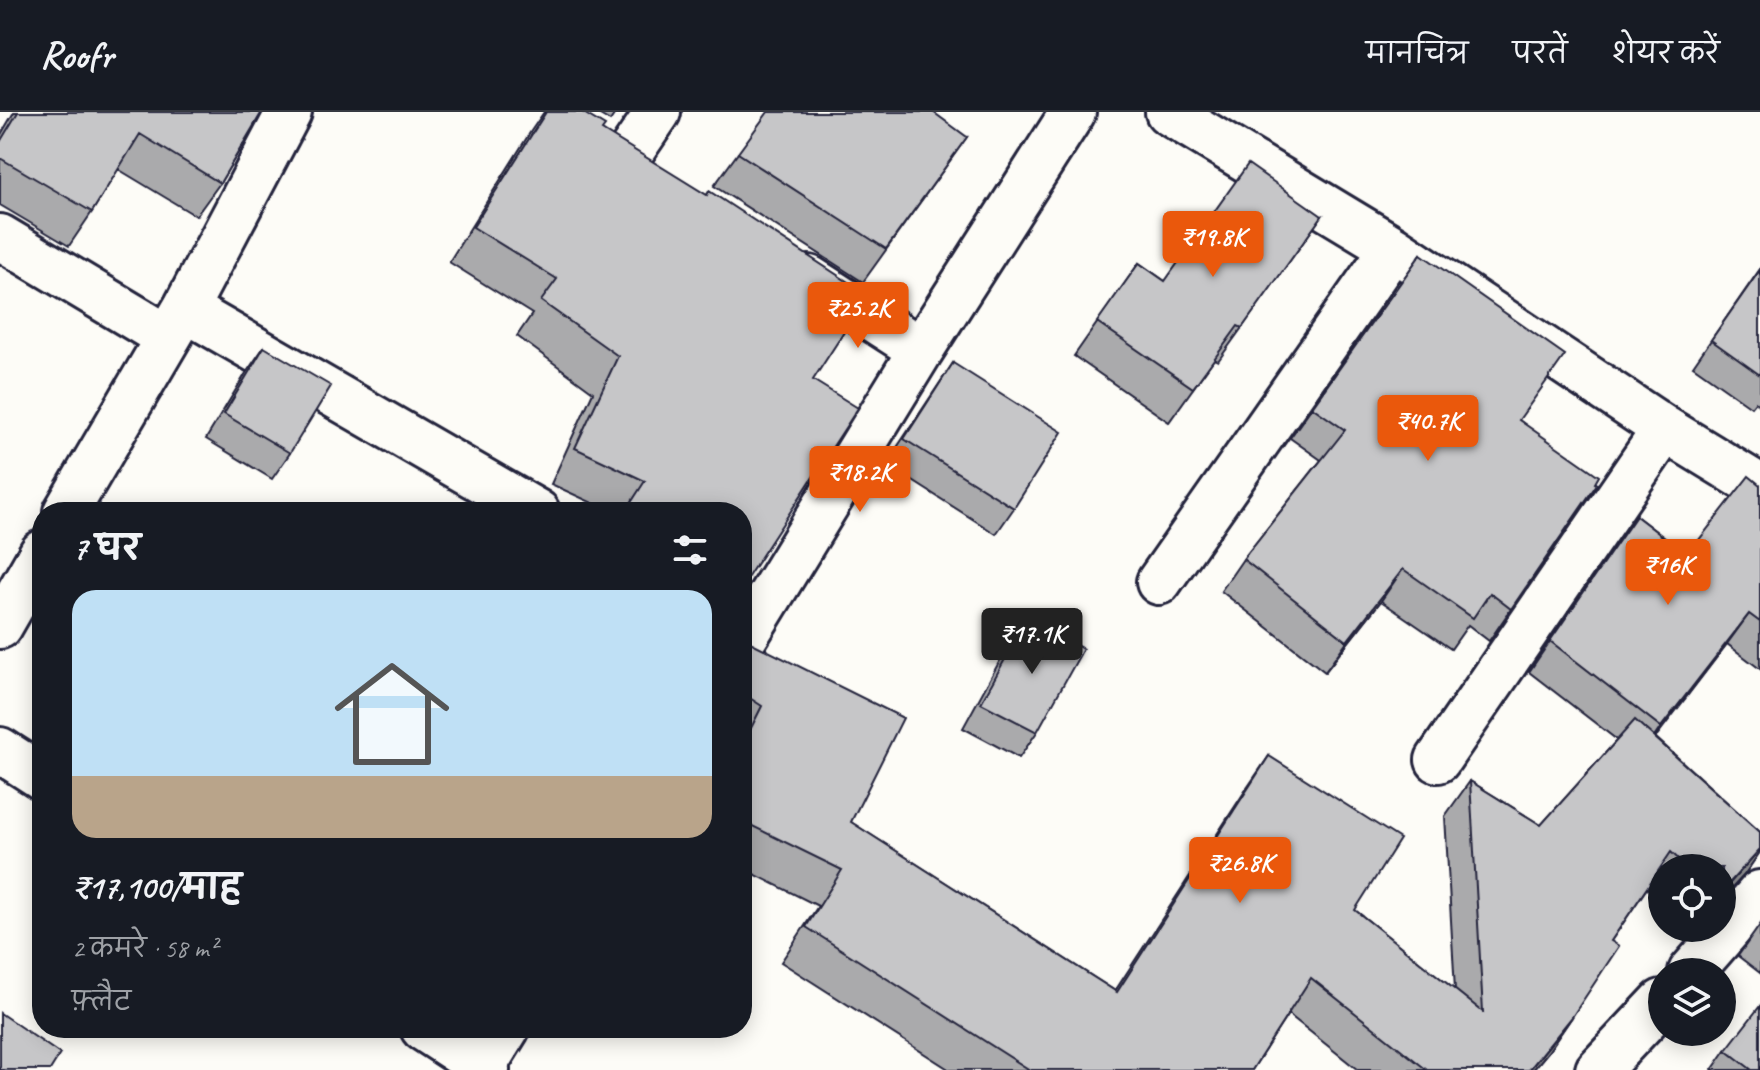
<!DOCTYPE html>
<html lang="hi">
<head>
<meta charset="utf-8">
<style>
  :root { --surface:#171b24; --page:#242831; --text:#f1f3f6; --muted:#9ea1a6; --line:#363941; --accent:#ea580c }
  body { margin:0; font-family:Caveat,"Playpen Sans Deva",sans-serif; background:var(--page); color:var(--text); height:100vh; display:flex; flex-direction:column; font-size:30px; white-space:nowrap }
  * { box-sizing:border-box; margin:0 }
  p { font-size:26px; color:var(--muted) }
  .icon { flex:none; width:44px; height:44px; fill:none; stroke:currentColor; stroke-width:2; stroke-linecap:round; stroke-linejoin:round }
  .map { position:relative; flex:1; overflow:hidden }
  .sheet { position:absolute; left:32px; top:390px; width:720px; height:536px; display:flex; flex-direction:column; background:var(--surface); border-radius:32px; box-shadow:0 4px 20px #0003 }
  .sheet>* { flex:none }
  .controls { position:absolute; left:1648px; top:742px; display:grid; gap:16px }
  .controls a { display:grid; place-items:center; width:88px; height:88px; border-radius:50%; background:var(--surface); box-shadow:0 4px 20px #0003; font-size:40px }
  .price { position:absolute; translate:-50% -68px; padding:0 18px; border-radius:8px; background:var(--accent); color:#fff; font-size:26px; line-height:52px; filter:drop-shadow(0 2px 4px #0008) }
  .price::after { content:''; position:absolute; left:50%; top:48px; width:24px; height:18px; margin-left:-12px; background:inherit; clip-path:polygon(0 0,100% 0,50% 100%) }
  .price.current { background:#222; color:#fff }
  ul { padding:0; list-style:none }
  li { display:grid; align-content:center; gap:16px; height:424px; padding:0 40px }
  li span { display:grid; place-items:center; height:248px; border-radius:24px; color:#555 }
  li>.icon { margin-inline-start:auto }
  span .icon { width:144px; height:144px; fill:#fffc; stroke-width:1 }
  li b { font-size:34px }
  h2 { display:flex; justify-content:space-between; align-items:center; height:96px; padding:0 40px; font-size:34px }
  header { display:flex; align-items:center; gap:48px; box-sizing:border-box; height:112px; padding:0 40px; background:var(--surface); border-bottom:2px solid var(--line) }
  header strong { font-size:38px }
  nav { display:flex; gap:44px; margin-inline-start:auto; font-size:28px }
  .map>svg:first-child { display:block }
  .lines { fill:none; stroke-linecap:round; stroke-linejoin:round }
  .street-casing { stroke:#22223b; stroke-width:50 }
  .street { stroke:#fdfcf7; stroke-width:44 }
  .wall { fill:#aaaaac; stroke:#22223b; stroke-width:2 }
  .shaded-wall { fill:#8b8b8c; stroke:#22223b; stroke-width:2 }
  .building { fill:#c6c6c8; stroke:#22223b; stroke-width:2 }
</style>
</head>
<body>
<header>
<strong>Roofr</strong>
<nav><a>मानचित्र</a><a>परतें</a><a>शेयर करें</a></nav>
</header>
<div class="map">
<svg width="1760" height="958" viewBox="0 0 1760 958">
  <rect width="100%" height="100%" fill="#fdfcf7"/>
  <filter id="ink" filterUnits="userSpaceOnUse"><feTurbulence type="fractalNoise" baseFrequency=".0125" numOctaves="2"/><feDisplacementMap in="SourceGraphic" scale="16" xChannelSelector="R" yChannelSelector="G"/><feConvolveMatrix kernelMatrix="1 2 1 2 8 2 1 2 1" color-interpolation-filters="sRGB"/></filter>
  <g filter="url(#ink)">
    <g class="lines">
      <g class="street-casing">
        <path id="street" d="M 1168,0 L 1393,136 L 1665,317 L 1760,375
          M 626,47 L 658,0
          M 0,125 L 167,225
          M 809,166 L 921,238 L 1073,0
          M 185,197 L 537,400
          M 66,400 L 185,197 L 289,0
          M 1159,470 L 1393,136
          M 0,514 L 42,441
          M 742,530 L 921,238
          M 0,638 L 42,665
          M 1438,648 L 1665,317
          M 1691,860 L 1760,781
          M 423,916 L 487,958
          M 481,958 L 507,916
          M 1598,958 L 1662,890"/>
      </g>
      <use href="#street" class="street"/>
    </g>
    <path class="wall" d="M 14,0 L 262,0 L 220,71 L 196,104 L 118,57 L 92,100 L 69,134 L 0,93 L 0,24 Z
      M 544,0 L 582,0 L 602,18 L 813,268 L 742,400 L 612,400 L 551,372 L 593,280 L 517,224 L 532,202 L 449,150 L 531,19 Z
      M 595,0 L 616,0 L 610,9 Z
      M 967,25 L 863,170 L 714,74 L 738,41 Z
      M 1322,104 L 1218,249 L 1214,247 L 1169,310 L 1074,244 L 1139,151 L 1165,169 Z
      M 1421,142 L 1519,308 L 1597,372 L 1489,529 L 1468,513 L 1451,537 L 1381,489 L 1325,560 L 1221,479 L 1243,447 L 1321,348 L 1290,326 Z
      M 1760,157 L 1760,294 L 1755,290 L 1751,295 L 1693,254 Z
      M 264,235 L 290,341 L 272,367 L 206,327 L 246,261 Z
      M 953,251 L 1014,396 L 996,422 L 886,352 Z
      M 1760,373 L 1760,557 L 1727,532 L 1655,625 L 1760,720 L 1760,740 L 1744,763 L 1722,787 L 1722,756 L 1662,756 L 1662,790 L 1647,776 L 1611,829 L 1572,905 L 1548,940 L 1533,958 L 1358,958 L 1288,902 L 1252,958 L 950,958 L 781,850 L 818,794 L 742,756 L 742,526 L 851,710 L 1115,879 L 1245,679 L 1269,644 L 1355,798 L 1455,878 L 1445,704 L 1470,669 L 1541,713 L 1617,628 L 1529,560 L 1636,404 L 1687,443 Z
      M 1027,507 L 1037,620 L 1019,646 L 963,616 L 1009,532 Z
      M 1760,813 L 1760,861 L 1738,844 Z
      M 1726,938 L 1760,958 L 1712,958 Z"/>
    <path class="shaded-wall" d="M 1403,457 L 1381,489 L 1325,560 L 1347,529 Z
      M 1749,502 L 1727,532 L 1640,646 L 1661,615 Z
      M 1760,737 L 1760,740 L 1744,763 L 1722,787 L 1722,780 Z
      M 1572,905 L 1548,940 L 1533,958 L 1529,958 Z"/>
    <path class="building" d="M 18,0 L 262,0 L 220,71 L 140,22 L 92,100 L 0,46 L 0,30 Z
      M 546,0 L 582,0 L 605,14 L 602,18 L 707,83 L 709,79 L 868,183 L 813,268 L 858,296 L 742,474 L 742,400 L 625,400 L 645,369 L 575,336 L 618,244 L 541,189 L 557,167 L 473,115 Z
      M 768,0 L 933,0 L 967,25 L 886,137 L 738,41 Z
      M 1248,52 L 1322,104 L 1242,216 L 1238,214 L 1193,276 L 1097,210 L 1139,151 L 1165,169 Z
      M 1421,142 L 1565,243 L 1519,308 L 1599,364 L 1595,371 L 1597,372 L 1511,497 L 1490,481 L 1473,506 L 1403,457 L 1347,529 L 1243,447 L 1345,318 L 1312,295 Z
      M 1760,158 L 1760,263 L 1711,228 Z
      M 264,235 L 331,274 L 290,341 L 224,302 Z
      M 953,251 L 1062,320 L 1014,396 L 904,327 Z
      M 1749,364 L 1760,373 L 1760,510 L 1749,502 L 1661,615 L 1550,529 L 1636,404 L 1687,443 Z
      M 1027,507 L 1083,537 L 1037,620 L 981,591 Z
      M 742,526 L 903,606 L 851,710 L 1117,880 L 1269,644 L 1400,727 L 1355,798 L 1483,900 L 1470,669 L 1541,713 L 1635,608 L 1760,720 L 1760,737 L 1723,778 L 1722,777 L 1722,756 L 1688,756 L 1671,740 L 1611,829 L 1619,834 L 1572,905 L 1529,958 L 1427,958 L 1311,866 L 1252,958 L 1030,958 L 806,815 L 842,758 L 742,709 L 742,634 L 762,594 L 742,581 Z
      M 1760,894 L 1760,958 L 1752,958 L 1726,938 Z
      M 0,901 L 60,942 L 50,958 L 0,958 Z"/>
  </g>
</svg>
<div class="controls">
<a><svg class="icon" aria-label="locate" viewBox="0 0 24 24"><circle cx="12" cy="12" r="6"/><path d="M12 2v4M12 18v4M2 12h4M18 12h4"/></svg></a>
<a><svg class="icon" aria-label="layers" viewBox="0 0 24 24"><path d="M12 4l9 5-9 5-9-5zM3 14l9 5 9-5"/></svg></a>
</div>
<b class="price" style="left:1213px;top:167px">₹19.8K</b>
<b class="price" style="left:858px;top:238px">₹25.2K</b>
<b class="price" style="left:1428px;top:351px">₹40.7K</b>
<b class="price" style="left:860px;top:402px">₹18.2K</b>
<b class="price" style="left:1668px;top:495px">₹16K</b>
<b class="price current" style="left:1032px;top:564px">₹17.1K</b>
<b class="price" style="left:1240px;top:793px">₹26.8K</b>
<section class="sheet">
<h2>7 घर<svg class="icon" aria-label="filters" viewBox="0 0 24 24"><path d="M4 7h16M4 17h16"/><circle cx="9" cy="7" r="2"/><circle cx="15" cy="17" r="2"/></svg></h2>
<ul>
<li><span style="background:linear-gradient(#bfe0f5 75%,#b9a48a 0)"><svg class="icon" aria-label="home" viewBox="0 0 24 24"><path d="M3 11l9-7 9 7M6 9v11h12V9"/></svg></span><div><b>₹17,100/माह</b><p>2 कमरे · 58 m²</p><p>फ़्लैट</p></div></li>
</ul>
</section>
</div>
</body>
</html>
